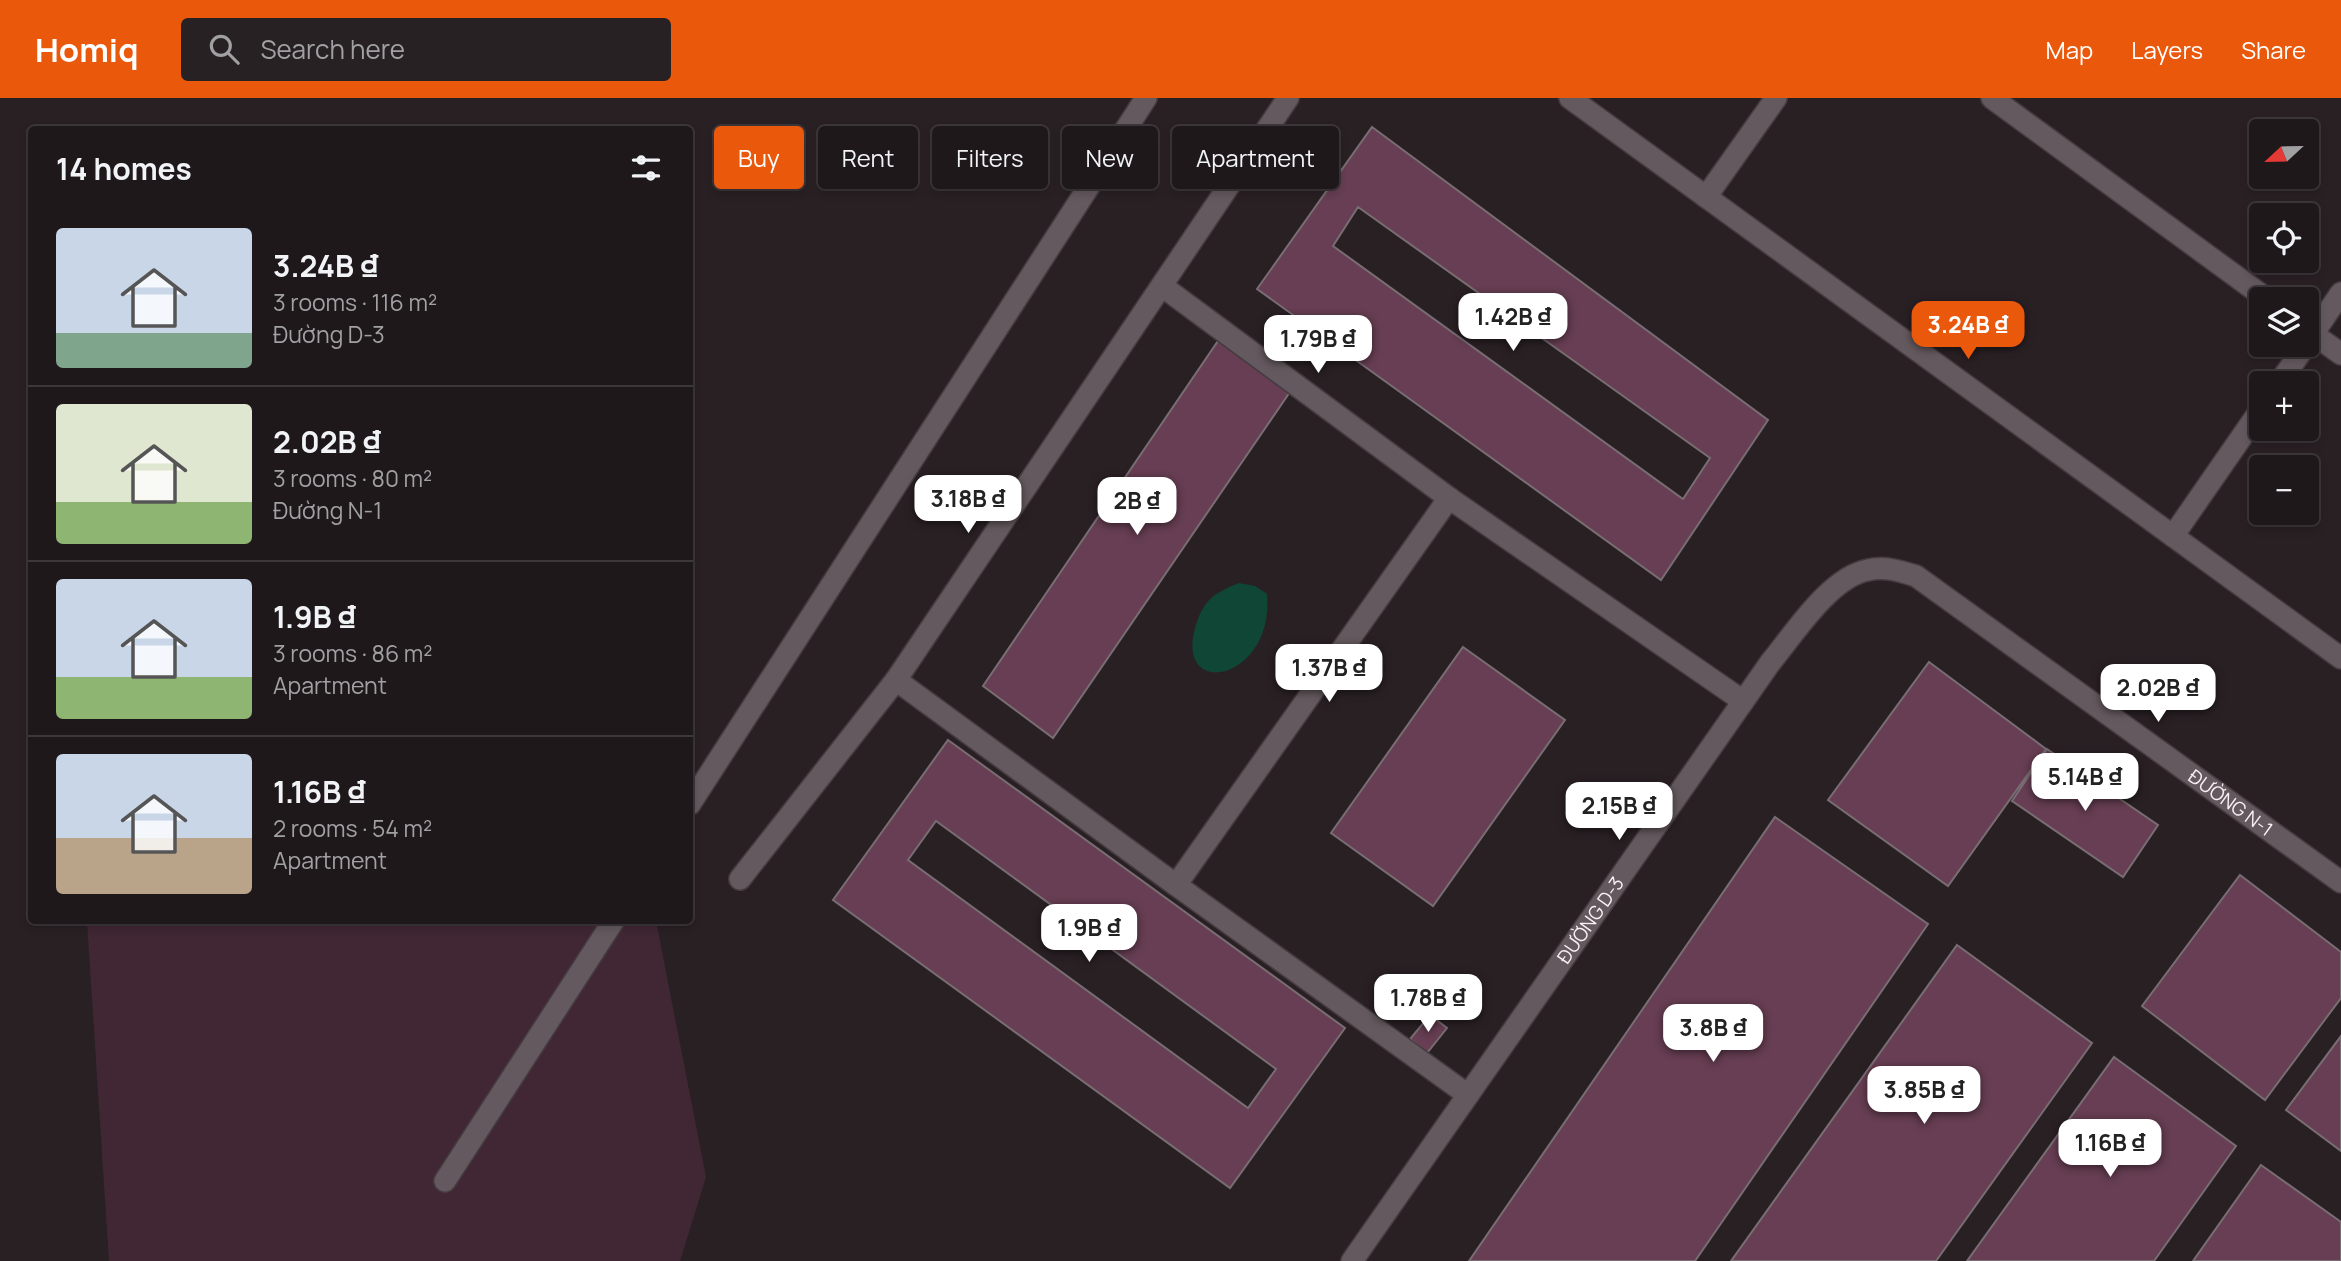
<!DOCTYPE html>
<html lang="en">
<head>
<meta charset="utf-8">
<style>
  :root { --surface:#1f181b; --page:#272124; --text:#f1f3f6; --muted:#a1a0a3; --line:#3c373a; --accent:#ea580c }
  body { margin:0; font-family:Manrope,sans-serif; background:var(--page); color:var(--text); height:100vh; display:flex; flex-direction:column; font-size:26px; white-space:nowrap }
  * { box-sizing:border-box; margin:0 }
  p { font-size:23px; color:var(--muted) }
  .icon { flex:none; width:38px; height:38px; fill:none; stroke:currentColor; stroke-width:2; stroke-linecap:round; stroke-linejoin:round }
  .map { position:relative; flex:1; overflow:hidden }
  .side { position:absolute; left:28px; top:28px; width:665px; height:798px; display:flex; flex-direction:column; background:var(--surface); border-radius:7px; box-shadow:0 4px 10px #0003,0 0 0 2px var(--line) }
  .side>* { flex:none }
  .hud { position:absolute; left:714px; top:28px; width:665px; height:63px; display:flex; gap:14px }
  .needle { width:46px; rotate:248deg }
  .buttons { position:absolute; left:2249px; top:21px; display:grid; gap:14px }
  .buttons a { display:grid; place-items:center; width:70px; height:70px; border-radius:7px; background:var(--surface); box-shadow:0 4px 10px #0003,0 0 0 2px var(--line); font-size:35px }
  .price { position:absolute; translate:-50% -60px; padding:0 16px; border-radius:14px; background:#fff; color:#222; font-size:23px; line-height:46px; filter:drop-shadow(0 2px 4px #0008) }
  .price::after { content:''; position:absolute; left:50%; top:42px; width:21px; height:16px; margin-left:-10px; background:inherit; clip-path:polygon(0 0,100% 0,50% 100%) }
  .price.active { background:var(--accent); color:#fff }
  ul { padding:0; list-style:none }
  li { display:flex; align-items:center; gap:21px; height:175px; padding:0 28px }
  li+li { border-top:2px solid var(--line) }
  li span { display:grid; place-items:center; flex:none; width:196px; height:140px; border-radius:7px; color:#555 }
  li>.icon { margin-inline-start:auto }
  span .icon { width:84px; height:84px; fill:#fffc; stroke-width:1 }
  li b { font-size:30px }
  h2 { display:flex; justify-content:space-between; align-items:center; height:84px; padding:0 28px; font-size:30px }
  .pill { padding:0 24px; border-radius:7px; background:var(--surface); box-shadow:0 4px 10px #0003,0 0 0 2px var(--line); font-size:24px; line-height:63px }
  .pill.active { background:var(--accent); color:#fff }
  header { display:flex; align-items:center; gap:42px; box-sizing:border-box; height:98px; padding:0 35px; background:var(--accent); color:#fff }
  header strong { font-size:33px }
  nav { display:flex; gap:38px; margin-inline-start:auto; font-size:24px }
  .search { width:490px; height:63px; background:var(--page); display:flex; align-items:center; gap:18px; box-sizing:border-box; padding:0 24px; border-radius:7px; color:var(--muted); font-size:26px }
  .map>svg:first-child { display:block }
  .green { fill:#412734 }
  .water { fill:#0f4635 }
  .building { fill:#673e53; stroke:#786d72; stroke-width:2; fill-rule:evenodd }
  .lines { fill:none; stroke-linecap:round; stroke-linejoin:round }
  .street-casing { stroke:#453c40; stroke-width:24 }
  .street { stroke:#64595e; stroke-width:21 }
  .labels { text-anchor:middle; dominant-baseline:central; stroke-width:5; stroke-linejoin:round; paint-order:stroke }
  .street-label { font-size:19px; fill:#f8f1f4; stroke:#0f0b0d }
</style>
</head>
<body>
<header>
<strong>Homiq</strong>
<div class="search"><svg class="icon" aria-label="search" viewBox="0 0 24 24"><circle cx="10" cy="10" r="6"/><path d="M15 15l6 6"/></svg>Search here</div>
<nav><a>Map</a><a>Layers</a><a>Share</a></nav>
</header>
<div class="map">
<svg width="2341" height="1163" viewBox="0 0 2341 1163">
  <rect width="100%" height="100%" fill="#292024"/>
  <path class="green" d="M 87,823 L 656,823 L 706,1079 L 680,1163 L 109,1163 Z"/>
  <path class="water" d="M 1239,485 L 1255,488 L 1267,496 C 1275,584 1172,603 1196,527 C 1204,501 1215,495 1239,485 Z"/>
  <path class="building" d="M 1372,29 L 1768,322 L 1661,482 L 1257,191 ZM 1358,109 L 1710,360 L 1683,401 L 1333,148 Z
    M 1220,240 L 1292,291 L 1053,640 L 983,588 Z
    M 1463,549 L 1565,622 L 1433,808 L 1331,735 Z
    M 1929,564 L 2046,651 L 1948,788 L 1828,702 Z
    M 948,642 L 1345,930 L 1230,1090 L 833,802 ZM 936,723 L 1276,971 L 1248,1010 L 908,762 Z
    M 2047,651 L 2158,727 L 2123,779 L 2012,703 Z
    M 1775,719 L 1928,826 L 1695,1163 L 1469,1163 Z
    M 2240,777 L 2341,854 L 2341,900 L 2265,1002 L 2142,908 Z
    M 1957,847 L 2092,945 L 1936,1163 L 1731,1163 Z
    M 1430,917 L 1447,930 L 1427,955 L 1410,941 Z
    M 2341,938 L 2341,1053 L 2286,1012 Z
    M 2114,959 L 2236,1048 L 2154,1163 L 1967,1163 Z
    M 2261,1067 L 2341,1124 L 2341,1163 L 2193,1163 Z"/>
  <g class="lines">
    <g class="street-casing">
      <g id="street">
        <path d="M 1570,0 L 2341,560"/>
        <path d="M 1992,0 L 2267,201"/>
        <path d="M 1706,99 L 1776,0"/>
        <path d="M 1162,188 L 1449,400"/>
        <path d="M 2306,231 L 2341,256"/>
        <path d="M 2306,246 L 2341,195"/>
        <path d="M 2279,285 L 2306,247"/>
        <path d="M 2173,438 L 2261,311"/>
        <path d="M 690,706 L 1146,0"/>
        <path d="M 740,781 L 896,582"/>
        <path d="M 1176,787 L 896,582 L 1288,0"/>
        <path d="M 1468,997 L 1176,787 L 1449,400 L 1743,603"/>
        <path d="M 445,1083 L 614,822"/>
        <path id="s1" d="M 1352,1163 L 1770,565 C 1794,536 1830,479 1868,472 C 1885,468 1900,473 1916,478 L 2341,784"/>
      </g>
    </g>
    <use href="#street" class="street"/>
  </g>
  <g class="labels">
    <g class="street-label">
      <text stroke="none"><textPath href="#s1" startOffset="1304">ĐƯỜNG N-1</textPath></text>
      <text stroke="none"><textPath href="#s1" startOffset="416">ĐƯỜNG D-3</textPath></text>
    </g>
  </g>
</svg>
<div class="buttons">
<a><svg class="needle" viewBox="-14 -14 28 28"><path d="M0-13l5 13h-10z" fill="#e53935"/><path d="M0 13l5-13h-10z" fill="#a1a0a3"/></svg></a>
<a><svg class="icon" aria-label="locate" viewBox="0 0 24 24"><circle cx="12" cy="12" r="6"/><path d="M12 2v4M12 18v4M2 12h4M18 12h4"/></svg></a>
<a><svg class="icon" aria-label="layers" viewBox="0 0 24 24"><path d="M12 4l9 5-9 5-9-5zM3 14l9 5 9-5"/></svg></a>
<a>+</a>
<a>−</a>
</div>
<b class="price" style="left:1513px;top:255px">1.42B ₫</b>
<b class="price active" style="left:1968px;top:263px">3.24B ₫</b>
<b class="price" style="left:1318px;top:277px">1.79B ₫</b>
<b class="price" style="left:968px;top:437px">3.18B ₫</b>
<b class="price" style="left:1137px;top:439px">2B ₫</b>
<b class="price" style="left:1329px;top:606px">1.37B ₫</b>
<b class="price" style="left:2158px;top:626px">2.02B ₫</b>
<b class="price" style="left:2085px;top:715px">5.14B ₫</b>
<b class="price" style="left:1619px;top:744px">2.15B ₫</b>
<b class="price" style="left:1089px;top:866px">1.9B ₫</b>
<b class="price" style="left:1428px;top:936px">1.78B ₫</b>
<b class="price" style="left:1713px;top:966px">3.8B ₫</b>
<b class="price" style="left:1924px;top:1028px">3.85B ₫</b>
<b class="price" style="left:2110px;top:1081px">1.16B ₫</b>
<div class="hud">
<a class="pill active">Buy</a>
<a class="pill">Rent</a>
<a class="pill">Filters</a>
<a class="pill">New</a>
<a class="pill">Apartment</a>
</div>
<section class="side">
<h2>14 homes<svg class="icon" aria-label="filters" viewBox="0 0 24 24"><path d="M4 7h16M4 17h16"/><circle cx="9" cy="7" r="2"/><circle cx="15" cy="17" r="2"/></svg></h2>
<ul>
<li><span style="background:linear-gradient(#c9d6e8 75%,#7fa58c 0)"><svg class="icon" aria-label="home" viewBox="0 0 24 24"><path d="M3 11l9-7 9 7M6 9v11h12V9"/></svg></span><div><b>3.24B ₫</b><p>3 rooms · 116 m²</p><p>Đường D-3</p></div></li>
<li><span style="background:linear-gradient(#dfe7d0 70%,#8fb573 0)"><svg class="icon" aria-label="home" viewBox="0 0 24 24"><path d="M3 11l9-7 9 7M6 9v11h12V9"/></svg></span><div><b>2.02B ₫</b><p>3 rooms · 80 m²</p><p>Đường N-1</p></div></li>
<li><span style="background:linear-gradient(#c9d6e8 70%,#8fb573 0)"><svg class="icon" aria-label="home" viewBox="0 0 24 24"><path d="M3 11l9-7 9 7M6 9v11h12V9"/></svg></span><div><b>1.9B ₫</b><p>3 rooms · 86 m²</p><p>Apartment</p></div></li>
<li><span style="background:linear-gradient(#c9d6e8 60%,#b9a48a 0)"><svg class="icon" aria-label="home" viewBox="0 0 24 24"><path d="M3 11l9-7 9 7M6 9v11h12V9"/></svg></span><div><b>1.16B ₫</b><p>2 rooms · 54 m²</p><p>Apartment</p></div></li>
</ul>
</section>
</div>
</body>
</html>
